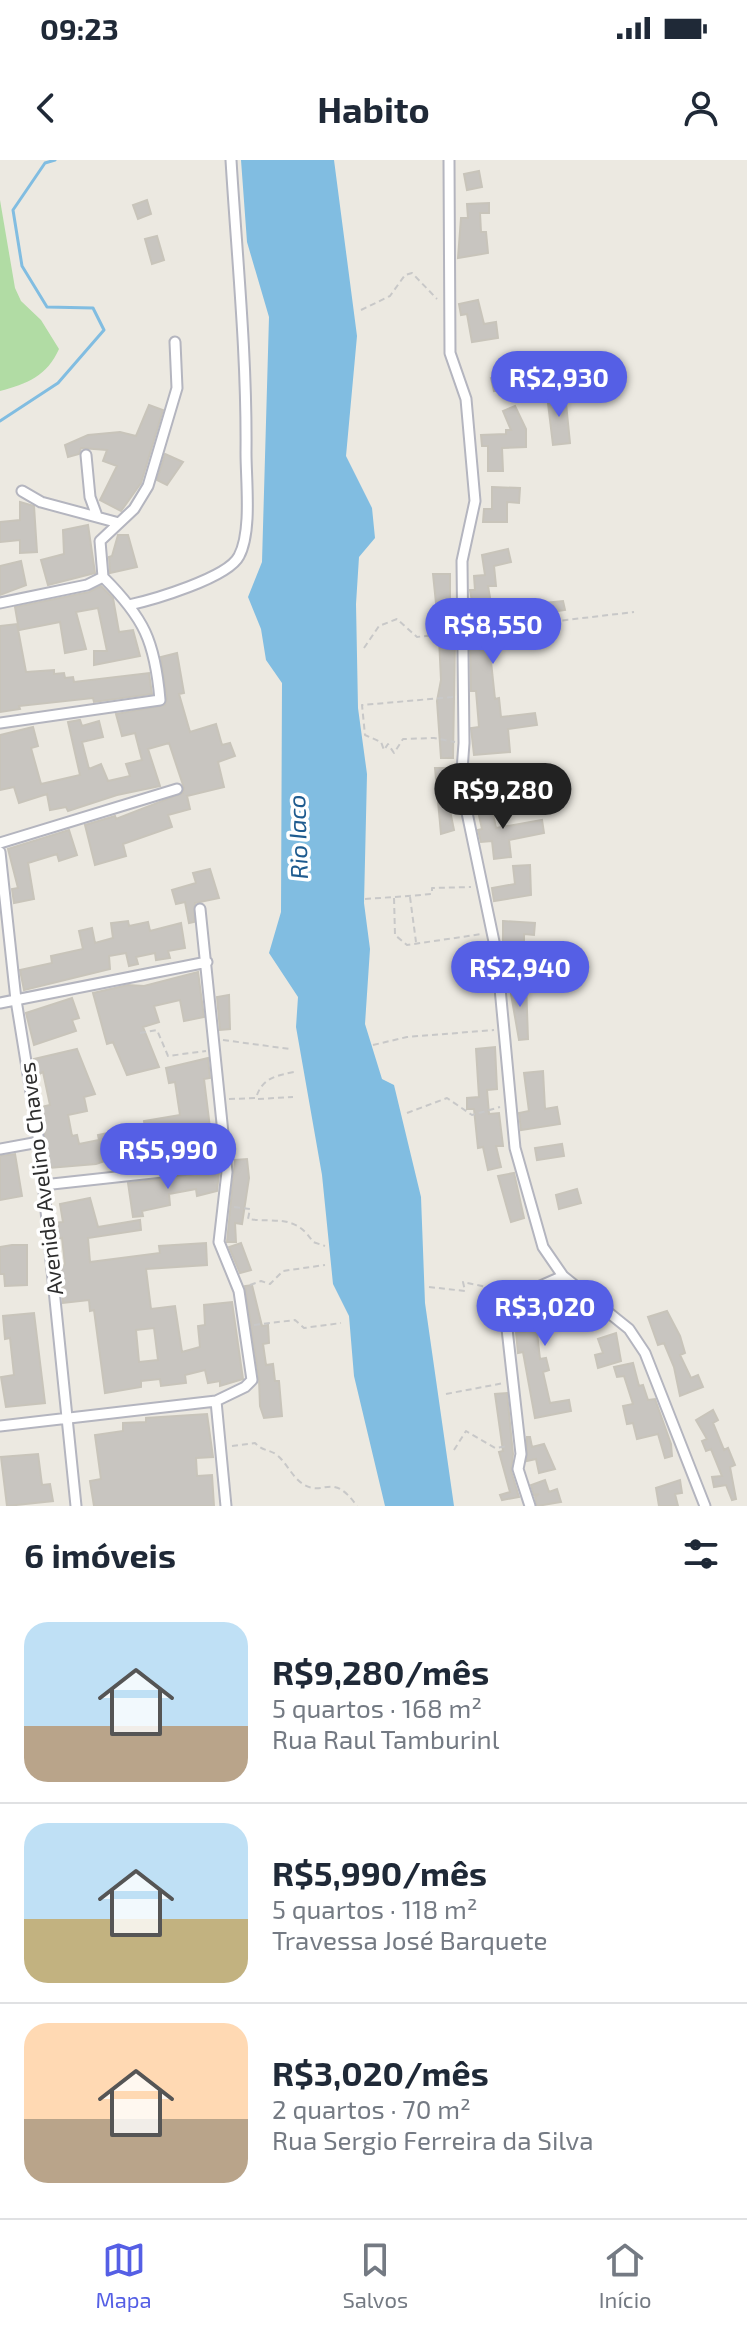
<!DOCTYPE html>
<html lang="pt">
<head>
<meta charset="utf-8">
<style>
  :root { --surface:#fff; --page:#f6f6f7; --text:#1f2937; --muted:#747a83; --line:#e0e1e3; --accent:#555fe5 }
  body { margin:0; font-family:"Exo 2",sans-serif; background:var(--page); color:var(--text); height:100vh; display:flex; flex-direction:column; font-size:30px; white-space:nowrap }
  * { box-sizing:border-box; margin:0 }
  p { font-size:26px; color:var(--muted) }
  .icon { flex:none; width:44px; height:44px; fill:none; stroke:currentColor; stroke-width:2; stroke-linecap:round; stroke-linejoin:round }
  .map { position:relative; height:1346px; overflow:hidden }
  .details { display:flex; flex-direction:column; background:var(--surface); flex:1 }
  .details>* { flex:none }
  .price { position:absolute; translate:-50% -68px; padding:0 18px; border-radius:28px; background:var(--accent); color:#fff; font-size:26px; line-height:52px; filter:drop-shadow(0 2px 4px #0008) }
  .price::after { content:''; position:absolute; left:50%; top:48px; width:24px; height:18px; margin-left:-12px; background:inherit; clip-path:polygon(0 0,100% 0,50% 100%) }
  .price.selected { background:#222; color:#fff }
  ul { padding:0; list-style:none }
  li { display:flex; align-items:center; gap:24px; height:200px; padding:0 24px }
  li+li { border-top:2px solid var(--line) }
  li span { display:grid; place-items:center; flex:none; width:224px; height:160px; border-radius:24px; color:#555 }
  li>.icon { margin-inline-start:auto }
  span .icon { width:96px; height:96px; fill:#fffc; stroke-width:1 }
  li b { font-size:34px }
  h2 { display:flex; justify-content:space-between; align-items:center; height:96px; padding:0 24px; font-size:34px }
  .status { display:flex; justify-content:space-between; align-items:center; height:56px; padding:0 40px; background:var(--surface); direction:ltr }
  .status svg { height:22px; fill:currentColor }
  header { display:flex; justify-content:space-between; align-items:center; height:104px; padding:0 24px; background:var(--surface); font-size:36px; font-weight:700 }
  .dock { display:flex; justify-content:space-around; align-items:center; height:112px; border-top:2px solid var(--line); background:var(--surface); font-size:22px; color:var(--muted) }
  .dock a { display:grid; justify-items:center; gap:4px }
  .dock .selected { color:var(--accent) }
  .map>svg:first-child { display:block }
  .green { fill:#b1dca4 }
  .water { fill:#81bde1 }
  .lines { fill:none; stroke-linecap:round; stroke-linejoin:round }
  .stream { stroke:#81bde1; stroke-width:3 }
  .building { fill:#c8c5c0; stroke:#c8c4ba; stroke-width:2; fill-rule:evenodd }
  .street-casing { stroke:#b4b5bf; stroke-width:13 }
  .path { stroke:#c8c8c8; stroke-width:2; stroke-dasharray:6 4; stroke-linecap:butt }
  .street { stroke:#fff; stroke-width:9 }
  .labels { text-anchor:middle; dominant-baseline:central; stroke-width:7; stroke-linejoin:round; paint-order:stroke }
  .street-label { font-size:22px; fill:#2d2d2d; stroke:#fff }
  .water-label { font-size:24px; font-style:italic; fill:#1e5b8f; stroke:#fff }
</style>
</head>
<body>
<div class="status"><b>09:23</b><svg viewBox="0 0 49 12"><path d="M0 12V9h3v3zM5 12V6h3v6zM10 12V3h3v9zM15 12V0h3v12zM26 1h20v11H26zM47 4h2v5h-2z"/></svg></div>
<header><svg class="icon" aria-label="back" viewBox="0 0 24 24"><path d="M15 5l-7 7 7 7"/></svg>Habito<svg class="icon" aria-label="person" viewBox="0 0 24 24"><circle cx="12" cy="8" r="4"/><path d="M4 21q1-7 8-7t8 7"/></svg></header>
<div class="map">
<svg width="747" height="1346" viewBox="0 0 747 1346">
  <rect width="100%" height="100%" fill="#ece9e1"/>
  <path class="green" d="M 0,40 L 15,128 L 21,141 L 41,160 L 59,189 C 47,216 27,224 0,231 Z"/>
  <path class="water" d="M 241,0 L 334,0 L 357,176 L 346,296 L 372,348 L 375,378 L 359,397 L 356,444 L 358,548 L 367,614 L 364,743 L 370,789 L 365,864 L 382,919 L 394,925 L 421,1037 L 425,1143 L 454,1346 L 385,1346 L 354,1216 L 349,1156 L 333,1124 L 322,1015 L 296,867 L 298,837 L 269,793 L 281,752 L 282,523 L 266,500 L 261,469 L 248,437 L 262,402 L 269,157 L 247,82 Z"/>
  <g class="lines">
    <path class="stream" d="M 0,261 L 58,223 L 104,170 L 93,148 L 47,147 L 22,106 L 13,50 L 45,3 L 55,0"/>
  </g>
  <path class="building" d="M 479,11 L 482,27 L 467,30 L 464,14 Z
    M 147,40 L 151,54 L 138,59 L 133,45 Z
    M 489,43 L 489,53 L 480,53 L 481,72 L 486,72 L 488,93 L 458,98 L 461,58 L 468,58 L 467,44 Z
    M 157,76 L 164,100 L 152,104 L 145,79 Z
    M 478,140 L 484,164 L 496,162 L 498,178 L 472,182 L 467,154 L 461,155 L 459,144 Z
    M 510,215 L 512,228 L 494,231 L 491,218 Z
    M 565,233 L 570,283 L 553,285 L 547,235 Z
    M 149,245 L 163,250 L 141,323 L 121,351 L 100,340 L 117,306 L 103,301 L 107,290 L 81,288 L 79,294 L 68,297 L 65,285 L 88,275 L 120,272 L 136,276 Z
    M 515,246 L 526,269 L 526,287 L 502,288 L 503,311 L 488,311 L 488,286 L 482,286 L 481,275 L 506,274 L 506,270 L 511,270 L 503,251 Z
    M 165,294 L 183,302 L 167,325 L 157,320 Z
    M 492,327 L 520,328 L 519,343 L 507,342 L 507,362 L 483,362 L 484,349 L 492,349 Z
    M 20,342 L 34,346 L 37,392 L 20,393 L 20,380 L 0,382 L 0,362 L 20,360 Z
    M 88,365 L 95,413 L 48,425 L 41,400 L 64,394 L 63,370 Z
    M 118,375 L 128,375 L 137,407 L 110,413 L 109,397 L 112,396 Z
    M 508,389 L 511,402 L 494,406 L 496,426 L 488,426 L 494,461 L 488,462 L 490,481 L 549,469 L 551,478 L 490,492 L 495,539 L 499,538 L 501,557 L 535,553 L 537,565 L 508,569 L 510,592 L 474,595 L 471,568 L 479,567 L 476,531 L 471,531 L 470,478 L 478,477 L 470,430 L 475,430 L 474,416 L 485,415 L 482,395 Z
    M 21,401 L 26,425 L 0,435 L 0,406 Z
    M 433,414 L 450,414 L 450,441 L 436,443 Z
    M 101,426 L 113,438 L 119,472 L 133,470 L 140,496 L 94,505 L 94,491 L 107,491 L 98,448 L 76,452 L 86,489 L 65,493 L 60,462 L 19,470 L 15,447 L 89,432 Z
    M 563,441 L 565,450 L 518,457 L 517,449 L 523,448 L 522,445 Z
    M 438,457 L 451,457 L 450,476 L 455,479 L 453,598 L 441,598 L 437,541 L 441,520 Z
    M 17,464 L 26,512 L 54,510 L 54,514 L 64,513 L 65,518 L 73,517 L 74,522 L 149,513 L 152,534 L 94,542 L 93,538 L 19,546 L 20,549 L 0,552 L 0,466 Z
    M 177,493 L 184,533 L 179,534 L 190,572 L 216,564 L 222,585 L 230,583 L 235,596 L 218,602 L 224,627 L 187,636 L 190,649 L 168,655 L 172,667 L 123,684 L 126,696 L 95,705 L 85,665 L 115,656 L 116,659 L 183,633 L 184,628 L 169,583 L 148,589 L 160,626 L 117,635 L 68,651 L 66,647 L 50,650 L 47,634 L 19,643 L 14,627 L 0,630 L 0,575 L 33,567 L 38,586 L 31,588 L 41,624 L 80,615 L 68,562 L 80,560 L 82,566 L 99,561 L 103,577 L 82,582 L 89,609 L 101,604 L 108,621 L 130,616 L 126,604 L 142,600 L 135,573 L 122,576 L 116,554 L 165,545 L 167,539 L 161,497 Z
    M 435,608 L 447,608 L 449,626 L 445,626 L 454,670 L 441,674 Z
    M 490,640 L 496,668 L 542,660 L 544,673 L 509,680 L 511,697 L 494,699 L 492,681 L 481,682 L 478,670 L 482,669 L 476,642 Z
    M 69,670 L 77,695 L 59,701 L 57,694 L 28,703 L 34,739 L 14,743 L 12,729 L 18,728 L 8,689 Z
    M 530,705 L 531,735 L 494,741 L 492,728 L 515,724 L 513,706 Z
    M 210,709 L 219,738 L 195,743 L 194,762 L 189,763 L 185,742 L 176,744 L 172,730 L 196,723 L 193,713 Z
    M 128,761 L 129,766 L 148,762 L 150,771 L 181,763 L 185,788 L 168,791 L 170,798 L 156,800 L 155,793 L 136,797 L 138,804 L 129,806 L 126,793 L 109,796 L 110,809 L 24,830 L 20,810 L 52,803 L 51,796 L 83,789 L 79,771 L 92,768 L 95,783 L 113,778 L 111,763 Z
    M 503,761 L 535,763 L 534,775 L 524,774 L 524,790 L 503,790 Z
    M 198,812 L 204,857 L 184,861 L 180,840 L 154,846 L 159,862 L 143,867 L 159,907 L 127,915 L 113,882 L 107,884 L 93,833 L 128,825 L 144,826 Z
    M 513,822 L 526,822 L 528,879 L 519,880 L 511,834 Z
    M 229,835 L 230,869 L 220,870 L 217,837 Z
    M 72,838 L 79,858 L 72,860 L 76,871 L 34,885 L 26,853 Z
    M 495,887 L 497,929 L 487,930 L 489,954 L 499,953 L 503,986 L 496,986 L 501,1007 L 488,1010 L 483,987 L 478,988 L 474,949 L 467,949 L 467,938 L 479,937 L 476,889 Z
    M 77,889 L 95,934 L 84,937 L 87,951 L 68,955 L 72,976 L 77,975 L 79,984 L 99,980 L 98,975 L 108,973 L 109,981 L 146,973 L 144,961 L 180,955 L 175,922 L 169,923 L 166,908 L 208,898 L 210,918 L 204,919 L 212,984 L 196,987 L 191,967 L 171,970 L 174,992 L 132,999 L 131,992 L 96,1004 L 49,1008 L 41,947 L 50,945 L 43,912 L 39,914 L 34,899 Z
    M 543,911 L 545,949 L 557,947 L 560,964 L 521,970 L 519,953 L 529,951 L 524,913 Z
    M 562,984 L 564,996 L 537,1000 L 535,988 Z
    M 15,994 L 22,1036 L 0,1040 L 0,996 Z
    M 247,999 L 249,1018 L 242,1064 L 235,1063 L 236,1082 L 227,1082 L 235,1000 Z
    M 219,1013 L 217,1031 L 197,1036 L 196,1029 L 169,1034 L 170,1045 L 142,1051 L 143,1056 L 133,1057 L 128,1023 Z
    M 514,1013 L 524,1058 L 511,1062 L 498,1016 Z
    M 577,1029 L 581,1043 L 559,1049 L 556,1035 Z
    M 90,1038 L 98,1067 L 140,1060 L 141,1070 L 88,1078 L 90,1102 L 160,1093 L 159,1086 L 206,1083 L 207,1105 L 146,1109 L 151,1149 L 175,1146 L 182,1192 L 200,1187 L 198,1166 L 205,1165 L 204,1145 L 232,1142 L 243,1219 L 220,1226 L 220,1221 L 208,1223 L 205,1210 L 185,1215 L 186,1223 L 161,1226 L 160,1219 L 141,1221 L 141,1227 L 105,1233 L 94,1150 L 90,1151 L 89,1140 L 63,1143 L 59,1106 L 65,1105 L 62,1078 L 56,1079 L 55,1063 L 63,1062 L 60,1044 ZM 154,1168 L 158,1200 L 139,1202 L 136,1170 Z
    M 241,1083 L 251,1110 L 240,1113 L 229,1087 Z
    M 12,1085 L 27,1085 L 27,1125 L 5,1126 L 4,1114 L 0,1114 L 0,1087 Z
    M 252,1125 L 262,1166 L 268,1165 L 269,1183 L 263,1184 L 266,1205 L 273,1204 L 275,1221 L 279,1221 L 282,1256 L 264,1258 L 260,1246 L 259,1219 L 245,1126 Z
    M 557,1127 L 560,1138 L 572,1136 L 575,1154 L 590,1148 L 598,1159 L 574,1170 L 566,1150 L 535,1155 L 540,1199 L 546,1198 L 549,1210 L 543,1212 L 550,1243 L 569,1240 L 571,1251 L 535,1258 L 523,1192 L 518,1193 L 516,1172 L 525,1172 L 521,1145 L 540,1140 L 539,1135 Z
    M 667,1151 L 680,1176 L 685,1193 L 680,1195 L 691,1218 L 698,1215 L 703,1227 L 680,1236 L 674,1207 L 664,1183 L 658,1185 L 648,1157 Z
    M 34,1153 L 45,1243 L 6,1247 L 1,1217 L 14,1215 L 10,1178 L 5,1179 L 3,1156 Z
    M 616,1173 L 621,1201 L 598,1208 L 595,1195 L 603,1193 L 598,1179 Z
    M 633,1203 L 639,1226 L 643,1225 L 648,1240 L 655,1239 L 671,1284 L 672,1296 L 665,1298 L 658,1274 L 637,1279 L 633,1263 L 627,1264 L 623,1246 L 633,1244 L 624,1216 L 617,1217 L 614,1207 Z
    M 507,1233 L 513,1294 L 511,1311 L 519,1337 L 502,1340 L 500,1335 L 510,1332 L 499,1292 L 503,1291 L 495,1234 Z
    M 713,1250 L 718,1260 L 713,1263 L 724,1290 L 728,1288 L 735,1305 L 730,1307 L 736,1339 L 732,1340 L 726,1325 L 714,1327 L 712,1317 L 722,1316 L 711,1289 L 706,1291 L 702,1281 L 707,1279 L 696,1260 Z
    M 207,1254 L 213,1297 L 196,1298 L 197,1316 L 212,1315 L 214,1346 L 94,1346 L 90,1321 L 101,1319 L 95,1275 L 123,1271 L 123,1263 L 146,1262 L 146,1258 Z
    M 527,1277 L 530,1277 L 532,1287 L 544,1284 L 555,1309 L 539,1313 L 536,1299 L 527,1301 Z
    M 38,1294 L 42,1325 L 50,1324 L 53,1341 L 7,1346 L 1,1297 Z
    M 545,1320 L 549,1332 L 557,1329 L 561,1342 L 537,1346 L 535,1337 L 539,1334 L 534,1335 L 531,1325 Z
    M 680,1320 L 682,1333 L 675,1334 L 678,1346 L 659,1346 L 656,1328 Z"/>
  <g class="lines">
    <g class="street-casing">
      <path id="street" d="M 449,0 L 450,193 L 466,239 L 475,341 L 462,401 L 464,583 L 461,624 L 497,796 L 515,988 L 543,1087 L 563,1116 L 629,1169 L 645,1193 L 705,1346
        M 86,295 L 90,337 L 97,356
        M 22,331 L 41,342 L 119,363
        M 0,443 L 87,425 L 103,417 L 100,381 L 134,349 L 148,326 L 177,228 L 175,182
        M 129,445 C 152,440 228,418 239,396 C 252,372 246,321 246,293 C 247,195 237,98 231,0
        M 0,563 L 160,540 C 155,481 144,458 103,417
        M 0,683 L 177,629
        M 0,692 L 16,840 L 39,982 L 76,1346
        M 0,843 L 207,802
        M 0,989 L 39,982
        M 43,1025 L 226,1005
        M 216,1241 L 226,1346
        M 0,1266 L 216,1241 L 245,1227 L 252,1220 L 239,1131 L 219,1082 L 227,1012 L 200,749
        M 530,1346 L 518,1309 L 521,1294 L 504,1142 L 563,1116"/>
    </g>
    <path class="path" d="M 361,150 L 390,136 L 405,115 L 412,113 L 437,139
      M 473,471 L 634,452
      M 364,488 L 379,466 L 397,459 L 417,477 L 451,473
      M 453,537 L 362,545 L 365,575 L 381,582 L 384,590 L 388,584 L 394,593 L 403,579 L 434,578 L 455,582
      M 395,737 L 432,734 L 432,728 L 471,727
      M 410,737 L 416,782
      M 365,739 L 394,737 L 395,775 L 407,785 L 482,774
      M 140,873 L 157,870 L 168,896 L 206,891
      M 223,880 L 290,889
      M 373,885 L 407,877 L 494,870
      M 229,939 L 256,938 C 262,918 275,916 294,912
      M 258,939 L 293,937
      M 407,953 L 447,938 L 472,955 L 500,947
      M 234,1047 L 250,1049 L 248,1059 C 277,1063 295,1054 313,1082 L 325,1086
      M 250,1125 L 261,1121 L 270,1124 L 283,1111 L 325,1105
      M 429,1127 L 465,1131 L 463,1122 L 487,1127 L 497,1136
      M 254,1165 L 295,1160 L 304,1168 L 341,1163
      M 446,1234 L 504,1223
      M 232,1286 L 255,1283 C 264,1292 269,1289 277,1295 C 286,1302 292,1317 303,1324 C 325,1338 331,1310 357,1346
      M 454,1290 L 466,1271 L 495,1288 L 508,1286"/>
    <use href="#street" class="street"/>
  </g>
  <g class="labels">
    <g class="street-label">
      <text transform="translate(40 1019) rotate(-97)">Avenida Avelino Chaves</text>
    </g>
    <g class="water-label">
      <text transform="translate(297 677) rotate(-92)">Rio Iaco</text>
    </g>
  </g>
</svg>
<b class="price" style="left:559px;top:259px">R$2,930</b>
<b class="price" style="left:493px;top:506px">R$8,550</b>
<b class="price selected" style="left:503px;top:671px">R$9,280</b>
<b class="price" style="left:520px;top:849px">R$2,940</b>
<b class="price" style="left:168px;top:1031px">R$5,990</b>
<b class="price" style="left:545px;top:1188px">R$3,020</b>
</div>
<section class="details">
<h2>6 imóveis<svg class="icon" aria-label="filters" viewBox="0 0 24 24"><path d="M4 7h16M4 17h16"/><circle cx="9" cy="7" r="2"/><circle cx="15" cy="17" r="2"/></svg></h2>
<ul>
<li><span style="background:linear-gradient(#bfe0f5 65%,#b9a48a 0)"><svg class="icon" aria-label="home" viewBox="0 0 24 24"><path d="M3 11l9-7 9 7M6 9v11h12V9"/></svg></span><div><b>R$9,280/mês</b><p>5 quartos · 168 m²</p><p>Rua Raul Tamburinl</p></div></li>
<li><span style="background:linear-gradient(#bfe0f5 60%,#c2b280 0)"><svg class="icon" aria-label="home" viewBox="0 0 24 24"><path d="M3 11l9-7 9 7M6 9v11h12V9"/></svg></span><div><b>R$5,990/mês</b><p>5 quartos · 118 m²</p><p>Travessa José Barquete</p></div></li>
<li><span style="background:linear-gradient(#ffd9b3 60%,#b9a48a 0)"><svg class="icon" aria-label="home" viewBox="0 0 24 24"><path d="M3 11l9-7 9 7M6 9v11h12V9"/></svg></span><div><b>R$3,020/mês</b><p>2 quartos · 70 m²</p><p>Rua Sergio Ferreira da Silva</p></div></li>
</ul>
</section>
<nav class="dock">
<a class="selected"><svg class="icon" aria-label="map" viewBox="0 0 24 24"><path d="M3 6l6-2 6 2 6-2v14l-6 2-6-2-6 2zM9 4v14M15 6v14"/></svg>Mapa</a>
<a><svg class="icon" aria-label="saved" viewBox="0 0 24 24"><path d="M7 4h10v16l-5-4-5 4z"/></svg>Salvos</a>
<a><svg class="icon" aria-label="home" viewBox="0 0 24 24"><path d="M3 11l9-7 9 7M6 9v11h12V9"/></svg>Início</a>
</nav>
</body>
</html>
